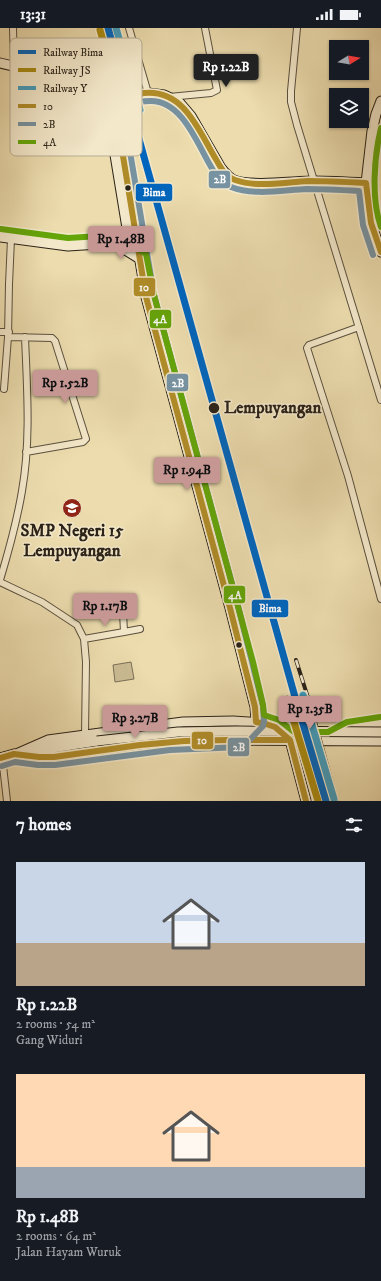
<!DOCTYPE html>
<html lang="en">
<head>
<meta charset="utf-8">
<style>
  :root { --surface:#171b24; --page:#20242c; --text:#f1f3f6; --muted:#9ea1a6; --accent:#c59692 }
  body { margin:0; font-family:"IM FELL DW Pica",serif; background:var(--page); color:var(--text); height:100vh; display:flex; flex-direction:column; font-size:15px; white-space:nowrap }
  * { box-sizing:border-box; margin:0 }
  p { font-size:13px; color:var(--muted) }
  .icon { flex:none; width:22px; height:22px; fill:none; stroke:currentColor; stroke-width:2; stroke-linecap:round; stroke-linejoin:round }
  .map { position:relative; height:773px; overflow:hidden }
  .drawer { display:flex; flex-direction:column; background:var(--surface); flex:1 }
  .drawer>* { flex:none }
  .needle { width:26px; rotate:79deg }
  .tools { position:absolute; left:329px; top:12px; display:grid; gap:8px }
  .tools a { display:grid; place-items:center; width:40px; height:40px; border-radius:0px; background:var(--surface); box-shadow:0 1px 3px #0004; font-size:20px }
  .price { position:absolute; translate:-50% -34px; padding:0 9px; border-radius:4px; background:var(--accent); color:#111; font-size:13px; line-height:26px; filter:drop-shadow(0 1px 2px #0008) }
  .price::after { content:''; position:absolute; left:50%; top:24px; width:12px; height:9px; margin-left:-6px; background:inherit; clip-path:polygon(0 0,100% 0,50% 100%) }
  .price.selected { background:#222; color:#fff }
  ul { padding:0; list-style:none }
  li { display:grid; align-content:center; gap:8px; height:212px; padding:0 16px }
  li span { display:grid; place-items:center; height:124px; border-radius:0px; color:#555 }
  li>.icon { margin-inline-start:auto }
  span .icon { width:72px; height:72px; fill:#fffc; stroke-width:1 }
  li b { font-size:17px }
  h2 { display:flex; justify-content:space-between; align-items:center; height:48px; padding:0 16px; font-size:17px }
  .status { display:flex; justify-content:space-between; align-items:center; height:28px; padding:0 20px; background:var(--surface); direction:ltr }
  .status svg { height:11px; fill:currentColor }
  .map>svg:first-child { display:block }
  .green { fill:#cbbc94; stroke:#7a6f56 }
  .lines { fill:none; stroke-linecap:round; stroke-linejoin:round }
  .street-casing { stroke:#5a503e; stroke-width:8 }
  .secondary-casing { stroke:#2a2218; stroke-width:11 }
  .street { stroke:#f3e8ca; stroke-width:6 }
  .secondary { stroke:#f3e8ca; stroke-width:9 }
  .rail-casing { stroke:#2a2218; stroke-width:4 }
  .rail { stroke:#f3e8ca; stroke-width:2.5; stroke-dasharray:8; stroke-linecap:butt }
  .secondary-bridge-casing { stroke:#2a2218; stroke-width:11; stroke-linecap:butt }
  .secondary-bridge { stroke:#f3e8ca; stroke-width:9 }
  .bus-1-casing { stroke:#f3e8ca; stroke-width:9 }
  .bus-2-casing { stroke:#f3e8ca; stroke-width:9 }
  .bus-3-casing { stroke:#f3e8ca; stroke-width:9 }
  .bus-1 { stroke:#b08c28; stroke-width:6 }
  .bus-2 { stroke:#7792a1; stroke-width:6 }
  .bus-3 { stroke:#64a509; stroke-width:6 }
  .rail-1-casing { stroke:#f3e8ca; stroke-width:10 }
  .rail-2-casing { stroke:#f3e8ca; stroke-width:10 }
  .rail-3-casing { stroke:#f3e8ca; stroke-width:10 }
  .rail-1 { stroke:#0065bd; stroke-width:7 }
  .rail-2 { stroke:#a88911; stroke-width:7 }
  .rail-3 { stroke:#429cbc; stroke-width:7 }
  .bus-dot { fill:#2a2218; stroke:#f3e8ca; stroke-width:1.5 }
  .labels { text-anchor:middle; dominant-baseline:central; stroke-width:3; stroke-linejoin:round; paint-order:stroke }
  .stop-label { font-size:17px; font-weight:bold; fill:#2a2218; stroke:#f3e8ca; text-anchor:start }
  .poi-label { font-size:17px; font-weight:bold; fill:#2a2218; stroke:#f3e8ca }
  .key { fill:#f3e8ca; stroke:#b7ad95; stroke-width:1 }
  .key-label { font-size:11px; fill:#2a2218 }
  .line-badge { stroke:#f3e8ca; stroke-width:1.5 }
  .badge-label { font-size:11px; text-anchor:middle; font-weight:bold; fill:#fff }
</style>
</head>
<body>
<div class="status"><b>13:31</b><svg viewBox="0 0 49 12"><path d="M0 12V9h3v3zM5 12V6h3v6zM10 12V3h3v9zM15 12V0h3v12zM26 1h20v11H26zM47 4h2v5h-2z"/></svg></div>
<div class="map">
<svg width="381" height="773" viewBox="0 0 381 773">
  <rect width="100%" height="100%" fill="#ecdcae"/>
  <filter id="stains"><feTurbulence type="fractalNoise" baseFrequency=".005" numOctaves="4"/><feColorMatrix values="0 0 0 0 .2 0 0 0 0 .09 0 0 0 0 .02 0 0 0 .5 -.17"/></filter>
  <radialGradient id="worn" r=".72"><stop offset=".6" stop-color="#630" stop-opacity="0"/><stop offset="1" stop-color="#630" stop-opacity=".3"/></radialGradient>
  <path class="green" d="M 131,634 L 134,651 L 115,654 L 113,637 Z"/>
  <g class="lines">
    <g class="street-casing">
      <path id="street" d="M 13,0 L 14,38
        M 129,0 L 148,65
        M 297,0 L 291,63 L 291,74 L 297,97 L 381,372
        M 169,69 L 211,65 L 217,62 L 205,0
        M 11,211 L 9,256 L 8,309 L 52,310 L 55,313 L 86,411 L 83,414 L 26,424
        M 359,299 L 309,317 L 307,320 L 348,448 L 381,571
        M 0,304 L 9,304
        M 4,361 L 8,309
        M 0,552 C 9,522 17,493 22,463 C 31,412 27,360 25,309
        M 0,554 L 42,574 L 77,597 L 84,611 L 86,634 L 85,706
        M 124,604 L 140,601
        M 84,611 L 124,604 L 123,584
        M 2,729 L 7,773"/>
    </g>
    <g class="secondary-casing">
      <path id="secondary" d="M 0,35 L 30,42 L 71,67 L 83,71 L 108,74
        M 123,71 L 122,74 L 116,77 L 115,83 L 146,269 L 230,580 L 255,679 L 256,694 L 239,711
        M 123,71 L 148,65 L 164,67 L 179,74 L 191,88 L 221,140 C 225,145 229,150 234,152 C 252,159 294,153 314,153 C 332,153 349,154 366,155
        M 123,71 L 120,69 C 114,70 109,71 107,78 L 127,200
        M 381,73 L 376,86 L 372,103 L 366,155 L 371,195 L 381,224
        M 0,209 L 68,218 L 114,215 L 131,196
        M 114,215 L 140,231
        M 351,702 L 381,697
        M 14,726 L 39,729 L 54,729 L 151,715 L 202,712 L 381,713
        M 16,726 L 48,712 L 183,694 L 233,693 L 266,695 L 284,705 L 290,712 L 306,773
        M 0,730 L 14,726 L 97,713"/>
    </g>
    <use href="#street" class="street"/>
    <use href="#secondary" class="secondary"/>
    <g class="rail-casing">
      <path id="rail" d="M 296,632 L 310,676 L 337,773"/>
    </g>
    <use href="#rail" class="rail"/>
    <g class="secondary-bridge-casing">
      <path id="secondary-bridge" d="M 97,713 L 178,704 L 237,703 L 381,704"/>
    </g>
    <use href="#secondary-bridge" class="secondary-bridge"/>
    <g class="bus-1-casing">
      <path id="bus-1" d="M 0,730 L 14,726 L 39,729 L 54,729 L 140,717 L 184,713 L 228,712 L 286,712
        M 306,773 L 290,712 L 275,699 L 266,696 L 256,694 L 255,679 L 230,580 L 146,269 L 115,79 L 122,74 L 123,71 C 130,69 137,66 144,65 C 185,61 199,104 217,133 C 221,140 226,149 235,152 C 258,160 285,154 308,153 C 327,153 347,154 366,155 L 371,195 L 381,224"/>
    </g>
    <g class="bus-2-casing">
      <path id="bus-2" d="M 2,738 L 15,734 L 38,737 L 55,737 L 170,722 L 241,719 L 245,717 L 263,698 L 264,694 L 263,678 L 238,578 L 154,267 L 123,82 C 126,81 128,78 130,77 C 136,74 145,73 151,73 C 182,73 197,115 210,137 C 215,146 221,156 231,159 C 254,168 283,162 307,161 C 324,161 342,162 359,163 L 363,197 L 373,227"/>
    </g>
    <g class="bus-3-casing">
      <path id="bus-3" d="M 381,100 C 374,129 371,171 381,199
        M 1,201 L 68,210 L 115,207 L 146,226 L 154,267 L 253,634 L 263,677 L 264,687 L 279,692 L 294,704 L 328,704 L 347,694 L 380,689"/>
    </g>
    <use href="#bus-1" class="bus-1"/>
    <use href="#bus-2" class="bus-2"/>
    <use href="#bus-3" class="bus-3"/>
    <g class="rail-1-casing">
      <path id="rail-1" d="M 108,0 L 295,669 L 326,773"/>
    </g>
    <g class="rail-2-casing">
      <path id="rail-2" d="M 100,2 L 124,86
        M 287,671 L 318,773"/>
    </g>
    <g class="rail-3-casing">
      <path id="rail-3" d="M 116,0 L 140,82
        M 303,667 L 334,771"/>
    </g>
    <use href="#rail-1" class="rail-1"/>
    <use href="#rail-2" class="rail-2"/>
    <use href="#rail-3" class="rail-3"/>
  </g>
  <defs>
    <g id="school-disc" transform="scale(1)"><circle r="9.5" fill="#8f2418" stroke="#f3e8ca"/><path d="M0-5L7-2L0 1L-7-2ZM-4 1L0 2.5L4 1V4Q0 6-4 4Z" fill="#fff"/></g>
  </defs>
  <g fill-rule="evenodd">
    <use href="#school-disc" x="72" y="480"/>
  </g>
  <g class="bus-dot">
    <circle cx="128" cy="160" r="3.5"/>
    <circle cx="214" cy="380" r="6"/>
    <circle cx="239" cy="617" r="3.5"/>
  </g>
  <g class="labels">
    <g class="stop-label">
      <text x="224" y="380">Lempuyangan</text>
    </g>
    <g class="poi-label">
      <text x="72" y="503">SMP Negeri 15<tspan x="72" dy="20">Lempuyangan</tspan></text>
    </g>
  </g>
  <rect x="10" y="10" width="132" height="118" rx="6" class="key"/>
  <rect x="18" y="22" width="18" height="4" fill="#0065bd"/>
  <rect x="18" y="40" width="18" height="4" fill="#a88911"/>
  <rect x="18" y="58" width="18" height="4" fill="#429cbc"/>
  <rect x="18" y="76" width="18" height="4" fill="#b08c28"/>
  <rect x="18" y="94" width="18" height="4" fill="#7792a1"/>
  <rect x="18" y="112" width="18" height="4" fill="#64a509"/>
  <g class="key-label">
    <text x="43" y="28">Railway Bima</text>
    <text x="43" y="46">Railway JS</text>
    <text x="43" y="64">Railway Y</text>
    <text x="43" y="82">10</text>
    <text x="43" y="100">2B</text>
    <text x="43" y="118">4A</text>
  </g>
  <g class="line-badge">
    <rect x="208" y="142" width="23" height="19" rx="4" fill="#7792a1"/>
    <rect x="135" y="155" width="38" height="19" rx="4" fill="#0065bd"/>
    <rect x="133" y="249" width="23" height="20" rx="4" fill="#b08c28"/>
    <rect x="149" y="281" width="23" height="20" rx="4" fill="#64a509"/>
    <rect x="166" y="345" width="23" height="19" rx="4" fill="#7792a1"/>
    <rect x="223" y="557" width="23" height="19" rx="4" fill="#64a509"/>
    <rect x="251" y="571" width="38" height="19" rx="4" fill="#0065bd"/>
    <rect x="191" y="703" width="23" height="19" rx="4" fill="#b08c28"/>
    <rect x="227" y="709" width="23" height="20" rx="4" fill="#7792a1"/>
  </g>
  <g class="badge-label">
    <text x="220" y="155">2B</text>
    <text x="154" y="168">Bima</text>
    <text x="144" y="263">10</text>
    <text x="160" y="295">4A</text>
    <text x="178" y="359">2B</text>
    <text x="235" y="571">4A</text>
    <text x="270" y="584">Bima</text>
    <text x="202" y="716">10</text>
    <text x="239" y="723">2B</text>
  </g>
  <rect width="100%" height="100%" filter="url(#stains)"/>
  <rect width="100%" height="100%" fill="url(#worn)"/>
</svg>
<div class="tools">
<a><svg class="needle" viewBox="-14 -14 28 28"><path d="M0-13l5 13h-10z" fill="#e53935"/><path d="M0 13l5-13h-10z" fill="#9ea1a6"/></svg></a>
<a><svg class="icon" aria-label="layers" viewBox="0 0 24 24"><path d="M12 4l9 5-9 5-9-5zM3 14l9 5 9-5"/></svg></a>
</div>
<b class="price selected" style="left:226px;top:60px">Rp 1.22B</b>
<b class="price" style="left:121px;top:232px">Rp 1.48B</b>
<b class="price" style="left:65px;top:376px">Rp 1.52B</b>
<b class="price" style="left:187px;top:463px">Rp 1.94B</b>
<b class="price" style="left:105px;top:599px">Rp 1.17B</b>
<b class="price" style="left:310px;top:702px">Rp 1.35B</b>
<b class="price" style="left:135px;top:711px">Rp 3.27B</b>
</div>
<section class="drawer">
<h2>7 homes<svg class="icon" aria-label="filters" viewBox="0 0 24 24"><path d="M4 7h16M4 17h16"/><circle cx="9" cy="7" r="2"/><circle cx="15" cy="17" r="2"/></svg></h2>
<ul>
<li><span style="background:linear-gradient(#c9d6e8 65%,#b9a48a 0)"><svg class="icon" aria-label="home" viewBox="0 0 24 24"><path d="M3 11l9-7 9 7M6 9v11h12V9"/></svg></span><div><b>Rp 1.22B</b><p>2 rooms · 54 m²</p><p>Gang Widuri</p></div></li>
<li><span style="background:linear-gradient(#ffd9b3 75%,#9aa5b1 0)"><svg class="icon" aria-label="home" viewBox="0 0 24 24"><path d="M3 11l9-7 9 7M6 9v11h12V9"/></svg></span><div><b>Rp 1.48B</b><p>2 rooms · 64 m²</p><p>Jalan Hayam Wuruk</p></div></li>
</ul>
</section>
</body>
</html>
